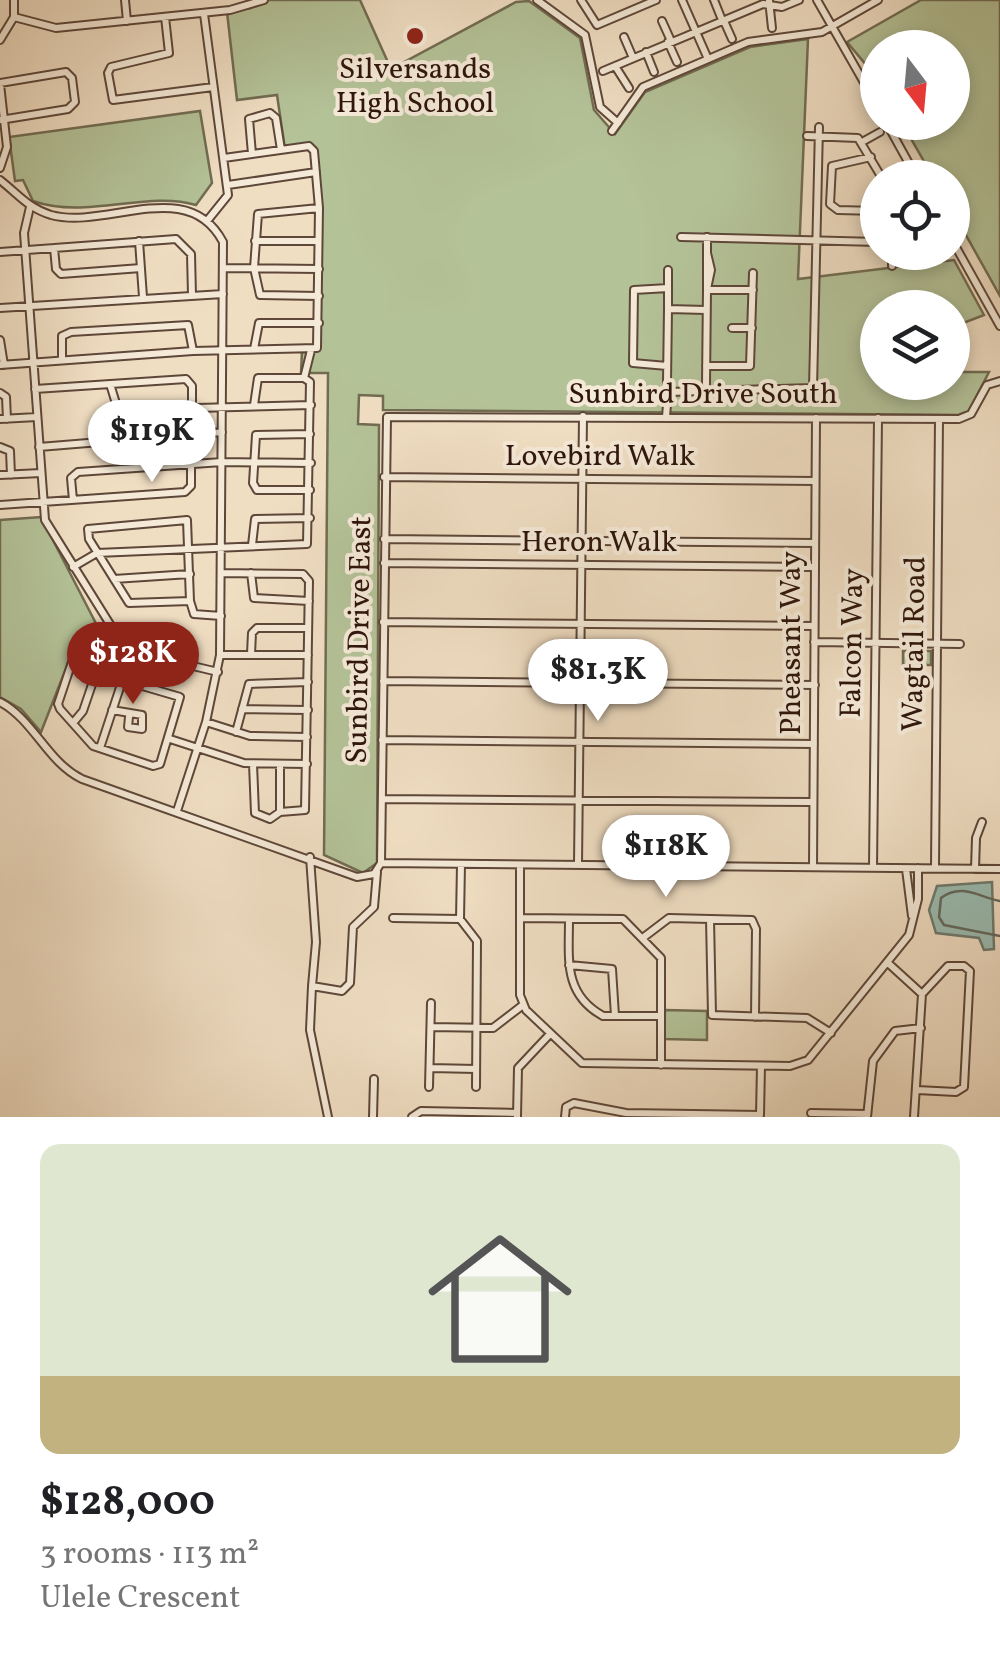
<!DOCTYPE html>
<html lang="en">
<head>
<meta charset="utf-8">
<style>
  :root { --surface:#fff; --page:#f6f6f6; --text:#202124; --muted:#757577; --line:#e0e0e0; --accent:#8f2418 }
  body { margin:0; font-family:Vollkorn,serif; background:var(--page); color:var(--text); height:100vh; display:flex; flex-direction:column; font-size:38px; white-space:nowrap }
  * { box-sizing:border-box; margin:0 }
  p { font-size:32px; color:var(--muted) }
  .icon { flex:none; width:55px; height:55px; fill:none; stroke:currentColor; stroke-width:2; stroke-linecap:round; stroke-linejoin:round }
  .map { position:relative; height:1117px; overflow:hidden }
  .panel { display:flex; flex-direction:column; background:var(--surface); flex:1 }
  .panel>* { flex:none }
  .needle { width:65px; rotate:164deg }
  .buttons { position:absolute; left:860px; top:30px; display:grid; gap:20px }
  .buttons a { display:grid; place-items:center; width:110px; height:110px; border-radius:50%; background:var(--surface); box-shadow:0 5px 15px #0003; font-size:50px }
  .price { position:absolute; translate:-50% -85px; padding:0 22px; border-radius:35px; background:#fff; color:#222; font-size:32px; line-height:65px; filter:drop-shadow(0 2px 5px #0008) }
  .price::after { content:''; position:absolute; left:50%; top:60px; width:30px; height:22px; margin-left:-15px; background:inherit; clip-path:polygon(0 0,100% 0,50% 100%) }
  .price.current { background:var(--accent); color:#fff }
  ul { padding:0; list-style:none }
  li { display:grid; align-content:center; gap:20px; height:530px; padding:0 40px }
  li+li { border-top:2px solid var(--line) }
  li span { display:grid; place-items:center; height:310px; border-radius:20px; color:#555 }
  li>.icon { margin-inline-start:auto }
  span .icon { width:180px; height:180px; fill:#fffc; stroke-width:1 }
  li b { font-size:42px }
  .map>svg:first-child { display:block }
  .green { fill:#b4c298; stroke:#716c52; stroke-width:2.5 }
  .water { fill:#9abcb1; stroke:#6f796f; stroke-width:2.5 }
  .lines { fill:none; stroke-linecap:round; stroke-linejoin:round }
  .shore { stroke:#64685e; stroke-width:2.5 }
  .minor-casing { stroke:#5e4739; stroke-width:10 }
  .minor { stroke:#f5ead8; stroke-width:6 }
  .poi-dot { fill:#8f2418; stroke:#f5ead8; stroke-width:4 }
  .labels { text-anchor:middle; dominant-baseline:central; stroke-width:8; stroke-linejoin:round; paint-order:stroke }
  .poi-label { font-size:30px; fill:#2e150b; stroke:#f5ead8 }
  .street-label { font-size:30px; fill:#2e150b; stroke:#f5ead8 }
</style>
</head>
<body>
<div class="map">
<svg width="1000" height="1117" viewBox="0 0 1000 1117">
  <rect width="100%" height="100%" fill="#f0dec3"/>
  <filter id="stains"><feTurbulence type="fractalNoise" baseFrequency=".002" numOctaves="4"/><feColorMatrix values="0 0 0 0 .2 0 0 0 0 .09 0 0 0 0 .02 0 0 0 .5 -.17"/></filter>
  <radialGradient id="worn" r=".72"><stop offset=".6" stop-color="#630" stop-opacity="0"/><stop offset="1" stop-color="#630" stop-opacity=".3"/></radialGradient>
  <path class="green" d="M 267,0 L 360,0 L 391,69 L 516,2 L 529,1 L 580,38 L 594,110 L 615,134 L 645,92 L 750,47 L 808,39 L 798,279 L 954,260 L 984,315 L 953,327 L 952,308 L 878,308 L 878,382 L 952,382 L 953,372 L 989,372 L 969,411 L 958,415 L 383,410 L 383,396 L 359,395 L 358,424 L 379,425 L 377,863 L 363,873 L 324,855 L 328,373 L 301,373 L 302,351 L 315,350 L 319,208 L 313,147 L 285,149 L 277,95 L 237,100 L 227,12 L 251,8 Z
    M 921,0 L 1000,0 L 1000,296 L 953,212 L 952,178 L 933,177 L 902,123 L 952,122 L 952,48 L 878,48 L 877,78 L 847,42 Z
    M 200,111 L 212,183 L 196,205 C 147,190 87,220 33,201 L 23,180 L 15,181 L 9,137 Z
    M 41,517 L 103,637 L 100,647 L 72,653 L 41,732 L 21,709 L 0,697 L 0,520 Z
    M 903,651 L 931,651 L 931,665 L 903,665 Z
    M 665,1010 L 707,1011 L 707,1040 L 664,1039 Z"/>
  <path class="water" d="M 992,882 L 994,949 L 984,950 L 979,938 L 936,933 L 929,910 L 937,886 Z"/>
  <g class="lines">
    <path class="shore" d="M 1000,901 C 981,898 962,882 941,898 L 939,917 L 944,925 L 1000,936"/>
    <g class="minor-casing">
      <path id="minor" d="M 125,0 L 127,21
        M 537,0 L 585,35 L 600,107 L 618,123
        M 581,0 L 597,25 L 656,0
        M 682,0 L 708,59
        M 714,0 L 722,20
        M 769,0 L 772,28
        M 817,0 L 878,107
        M 204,14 L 228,195 L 207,221
        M 14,17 L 56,28 L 230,10 L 264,0
        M 165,17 L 169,53 L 111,67 L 108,73 L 113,100 L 213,87
        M 662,21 L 671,41
        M 724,21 L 732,39
        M 624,37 L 633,58
        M 0,40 L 14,17 L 14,0
        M 668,42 L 677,62
        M 646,52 L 654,72
        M 615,66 L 629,88
        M 603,71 L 763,4 L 782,7 L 799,0
        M 0,83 L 66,72 L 72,78 L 75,102 L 68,109 L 0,120
        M 0,84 L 7,147 L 0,168
        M 886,122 L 917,178
        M 612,131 L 643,87 L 748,42 L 822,32 L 878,0
        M 807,136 L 858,138 L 882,178
        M 862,142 L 880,132
        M 252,154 L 249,119 L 270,113 L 276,118 L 281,150
        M 871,157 L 832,166 L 830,204 L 838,210 L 878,211
        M 885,178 L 900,169
        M 0,180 C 18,194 28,208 51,215 C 107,230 188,175 223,242 L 220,655 L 206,722 L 177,811
        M 228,185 L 316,172
        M 30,207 L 24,233 L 45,520 L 126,650 L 218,672
        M 319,208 L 258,214 L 254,268 L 260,295 L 319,296
        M 681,237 L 878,242
        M 952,240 L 1000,326
        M 139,241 L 143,297
        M 255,241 L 318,241
        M 54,248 L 56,269 L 61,274 L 141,268
        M 0,252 L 176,239 L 191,254 L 192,295
        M 892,252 L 892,266
        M 224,268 L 319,269
        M 668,288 L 668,270
        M 707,289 L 711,270 L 707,253
        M 707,290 L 707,237
        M 0,308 L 223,294
        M 732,328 L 752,328
        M 0,340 L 4,365
        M 254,349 L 259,323 L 319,323
        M 62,360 L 62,336 L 71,332 L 188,325 L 193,351
        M 0,365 L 193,351 L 317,348 L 319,208 L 314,151 L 309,146 L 224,158
        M 667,366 L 633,363 L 634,290 L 668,288 L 668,309 L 706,310
        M 706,366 L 750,366 L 753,273
        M 304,378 L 311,350
        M 667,382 L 668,309
        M 110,384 L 118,410 L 311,405
        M 706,384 L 707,290 L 753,290
        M 35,389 L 186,379 L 192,386 L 192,405
        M 0,393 L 6,397 L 7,419
        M 666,417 L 668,392 L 813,388 L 819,127
        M 0,419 L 37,417
        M 310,434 L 256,435 L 253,483 L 257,490 L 310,490
        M 0,447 L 10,451 L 11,475
        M 39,447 L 222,432
        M 0,475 L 41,473
        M 384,477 L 815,481
        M 73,500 L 71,478 L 78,472 L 222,462 L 311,463
        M 0,505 L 185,492 L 191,486 L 191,464
        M 187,520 L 190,601 L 129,603 L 89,539 L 88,529 Z
        M 384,539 L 815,543
        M 252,545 L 255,519 L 310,518
        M 384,563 L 814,567
        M 73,567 L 97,553 L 307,544 L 310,382 L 304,378 L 258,378 L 254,405
        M 221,573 L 303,574 L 309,581 L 305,810 L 280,812 L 270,819 L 255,813 L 253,764
        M 251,573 L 254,598 L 309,601
        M 114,579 L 190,574
        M 190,601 L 194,614 L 221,616
        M 383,622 L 814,626
        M 814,642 L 960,644
        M 251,654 L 252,633 L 257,628 L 308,628
        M 220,655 L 308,655
        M 383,681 L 815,685
        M 0,702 C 34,720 47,762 82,779 L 357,877 L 374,874 L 381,863
        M 242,709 L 308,710
        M 112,710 L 142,715 L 142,729 L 128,727 L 129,717
        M 206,722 L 250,736 L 307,737
        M 73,723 L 83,711 L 100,661 L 97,654 L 75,653 L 58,704 L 60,709 L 93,746 L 153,766 L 160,764 L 180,697 L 122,680
        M 236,732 L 249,684 L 308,682
        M 170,739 L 244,763 L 307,764
        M 382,740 L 814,744
        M 100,748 L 131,654
        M 382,799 L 813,802
        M 280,812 L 280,764
        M 310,857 L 316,942 L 312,986 L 342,991 L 350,983 L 353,927 L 374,907 L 377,872
        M 381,863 L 387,417 L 959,419 L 971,414 L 987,385 L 1000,381
        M 381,863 L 1000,869
        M 461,864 L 460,919 L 477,941 L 476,1087
        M 520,865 L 520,995 L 526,1010 L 582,1063 L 790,1066 L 808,1060 L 909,935 L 918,899 L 918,868
        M 578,865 L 583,416
        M 813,867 L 816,418
        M 873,868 L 878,418
        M 935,868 L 939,419
        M 906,869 L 912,916
        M 975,869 L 976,838 L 982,822
        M 393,918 L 460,919
        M 521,918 L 623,919 L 661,958 L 661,1065
        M 569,919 C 569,959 563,994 603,1016 L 661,1016
        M 710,919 L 712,1015 L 807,1018 L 831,1033
        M 644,937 L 669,918 L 752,920 L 756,929 L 755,1017
        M 888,963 L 922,994 L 914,1117
        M 569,965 L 612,969 L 615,1016
        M 312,986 L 310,1030 L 328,1117
        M 431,1027 L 493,1028 L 523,1005
        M 430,1068 L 476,1069
        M 429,1087 L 431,1003
        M 917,1090 L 956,1092 L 964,1087 L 970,971 L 964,966 L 948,966 L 922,994
        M 811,1113 L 867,1114
        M 760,1115 L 761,1066
        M 373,1117 L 374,1079
        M 412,1117 L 421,1111 L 517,1113
        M 517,1117 L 518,1068 L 550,1034
        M 565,1117 L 566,1107 L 574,1103 L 626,1113 L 760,1115
        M 867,1117 L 873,1061 L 895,1031 L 921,1028"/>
    </g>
    <use href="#minor" class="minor"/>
  </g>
  <circle class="poi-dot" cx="415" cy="36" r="10"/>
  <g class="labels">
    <g class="poi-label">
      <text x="415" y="70">Silversands<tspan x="415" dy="34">High School</tspan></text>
    </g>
    <g class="street-label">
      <text x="703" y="395">Sunbird Drive South</text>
      <text x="600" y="457">Lovebird Walk</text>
      <text x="599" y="543">Heron Walk</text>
      <text transform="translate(360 640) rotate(-89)">Sunbird Drive East</text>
      <text transform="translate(792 643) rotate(-90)">Pheasant Way</text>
      <text transform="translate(853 643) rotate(-89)">Falcon Way</text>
      <text transform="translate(915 644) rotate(-89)">Wagtail Road</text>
    </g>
  </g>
  <rect width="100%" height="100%" filter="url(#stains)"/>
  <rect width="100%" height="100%" fill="url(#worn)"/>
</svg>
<div class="buttons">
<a><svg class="needle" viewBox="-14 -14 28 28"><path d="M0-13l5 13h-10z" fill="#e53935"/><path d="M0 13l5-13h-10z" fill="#757577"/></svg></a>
<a><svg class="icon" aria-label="locate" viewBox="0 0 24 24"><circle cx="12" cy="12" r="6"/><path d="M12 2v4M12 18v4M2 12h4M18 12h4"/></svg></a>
<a><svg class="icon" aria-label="layers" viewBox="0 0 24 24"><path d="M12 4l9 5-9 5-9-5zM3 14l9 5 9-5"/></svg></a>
</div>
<b class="price" style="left:152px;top:485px">$119K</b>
<b class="price current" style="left:133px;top:707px">$128K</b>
<b class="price" style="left:598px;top:724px">$81.3K</b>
<b class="price" style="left:666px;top:900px">$118K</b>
</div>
<section class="panel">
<ul>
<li><span style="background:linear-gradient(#dfe7d0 75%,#c2b280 0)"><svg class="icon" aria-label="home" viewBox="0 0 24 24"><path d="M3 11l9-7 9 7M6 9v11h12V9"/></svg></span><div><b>$128,000</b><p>3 rooms · 113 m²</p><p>Ulele Crescent</p></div></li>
</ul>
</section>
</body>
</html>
